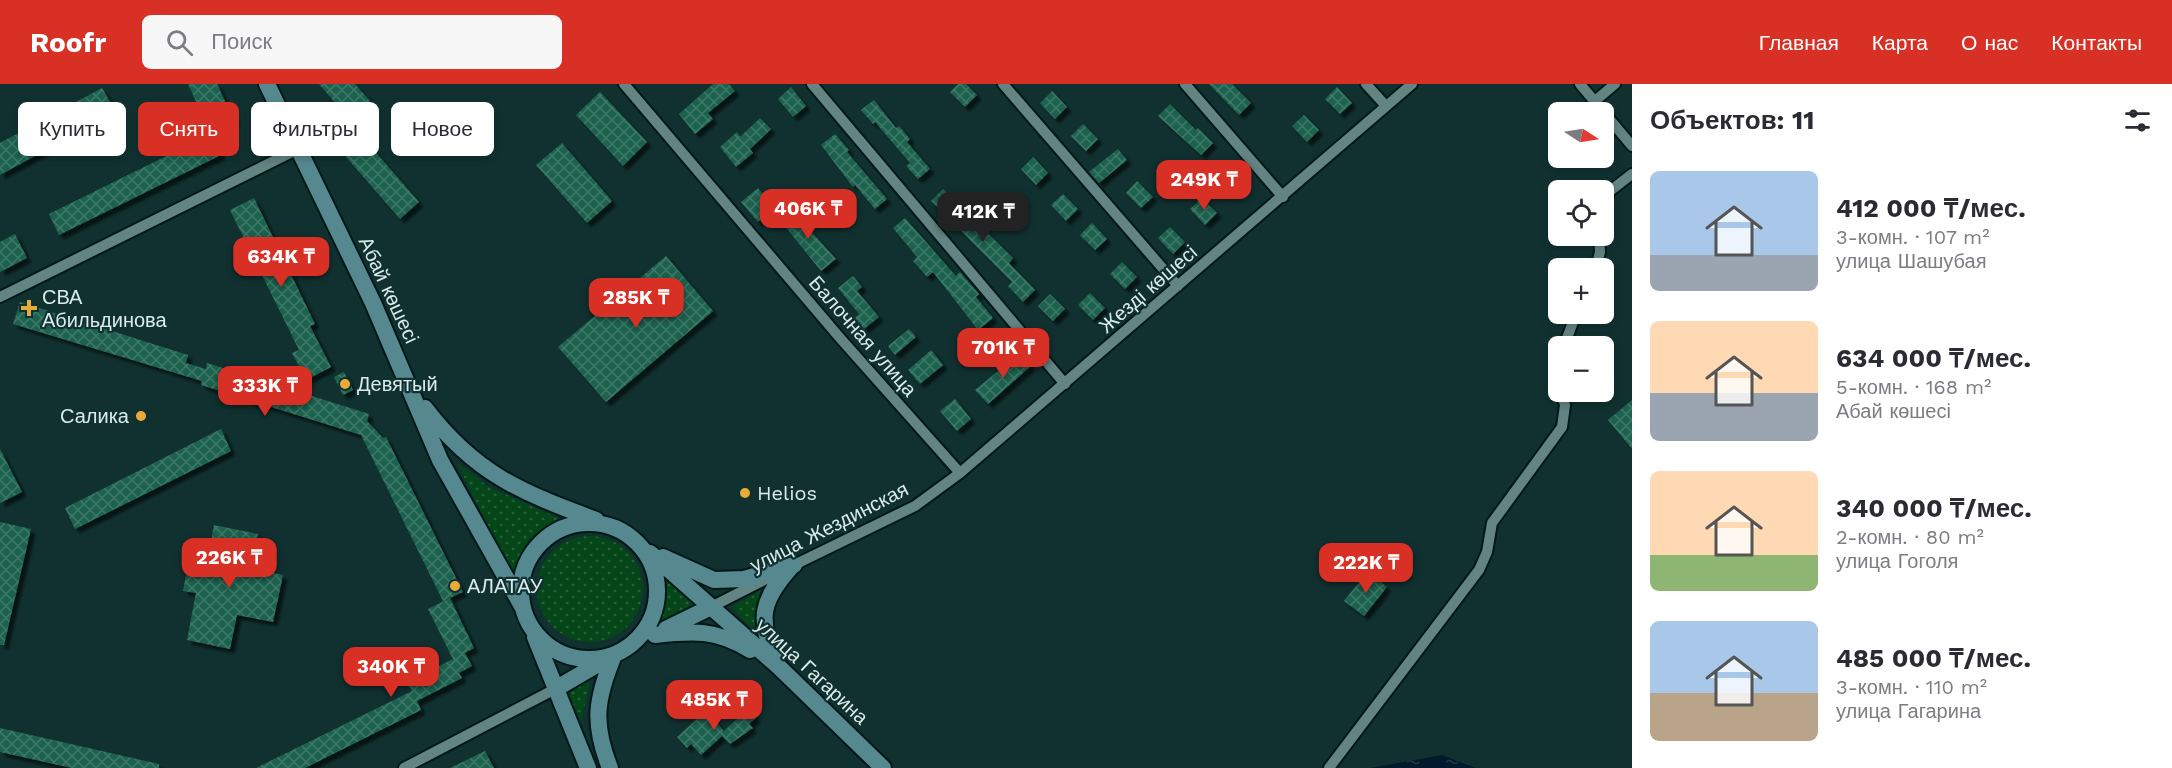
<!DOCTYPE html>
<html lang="ru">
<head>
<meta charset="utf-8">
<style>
  :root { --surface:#fff; --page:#f7f7f7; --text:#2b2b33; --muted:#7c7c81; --accent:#d93025 }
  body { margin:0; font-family:"Work Sans",sans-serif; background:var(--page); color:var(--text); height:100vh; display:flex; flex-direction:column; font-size:22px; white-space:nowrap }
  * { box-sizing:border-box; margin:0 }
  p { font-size:20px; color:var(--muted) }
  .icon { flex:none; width:33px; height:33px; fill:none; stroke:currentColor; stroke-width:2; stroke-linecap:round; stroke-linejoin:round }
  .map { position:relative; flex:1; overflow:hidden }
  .panel { display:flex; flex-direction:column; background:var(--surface); width:540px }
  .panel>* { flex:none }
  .hud { position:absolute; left:18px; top:18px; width:570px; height:54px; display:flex; gap:12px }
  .needle { width:39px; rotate:102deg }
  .controls { position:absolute; left:1548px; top:18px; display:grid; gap:12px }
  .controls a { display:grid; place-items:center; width:66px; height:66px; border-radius:9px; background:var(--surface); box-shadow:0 3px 9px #0003; font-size:30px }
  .price { position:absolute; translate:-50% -51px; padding:0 14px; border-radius:12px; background:var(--accent); color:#fff; font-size:20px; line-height:39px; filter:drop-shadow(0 2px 3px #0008) }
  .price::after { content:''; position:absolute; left:50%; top:36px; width:18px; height:14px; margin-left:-9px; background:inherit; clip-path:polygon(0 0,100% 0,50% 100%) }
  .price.active { background:#222; color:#fff }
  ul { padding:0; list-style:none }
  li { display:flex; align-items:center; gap:18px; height:150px; padding:0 18px }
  li span { display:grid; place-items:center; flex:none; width:168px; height:120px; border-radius:9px; color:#555 }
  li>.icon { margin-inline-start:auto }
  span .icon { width:72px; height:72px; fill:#fffc; stroke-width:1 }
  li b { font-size:26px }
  h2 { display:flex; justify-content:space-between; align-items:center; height:72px; padding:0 18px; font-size:26px }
  .pill { padding:0 21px; border-radius:9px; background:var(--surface); box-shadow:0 3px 9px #0003; font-size:21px; line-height:54px }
  .pill.active { background:var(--accent); color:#fff }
  header { display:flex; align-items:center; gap:36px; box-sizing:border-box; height:84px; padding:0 30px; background:var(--accent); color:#fff }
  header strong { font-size:28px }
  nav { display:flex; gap:33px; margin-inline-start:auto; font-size:21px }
  .search { width:420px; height:54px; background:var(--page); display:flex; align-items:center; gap:15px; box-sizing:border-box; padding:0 21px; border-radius:9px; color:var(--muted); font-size:22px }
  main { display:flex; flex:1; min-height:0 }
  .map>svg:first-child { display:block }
  .grass { fill:url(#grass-dots) }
  .water { fill:url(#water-ripples) }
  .building { fill:url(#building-cross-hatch); filter:url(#shadow) }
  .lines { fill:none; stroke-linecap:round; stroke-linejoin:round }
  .street-casing { stroke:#011818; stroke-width:14 }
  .secondary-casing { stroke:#011818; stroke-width:20 }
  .street { stroke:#628483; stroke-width:10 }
  .secondary { stroke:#55898f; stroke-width:16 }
  .poi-dot { fill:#e9ab38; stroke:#113131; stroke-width:2 }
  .labels { text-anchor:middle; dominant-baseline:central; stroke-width:4.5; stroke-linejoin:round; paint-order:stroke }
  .street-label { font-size:20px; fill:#d9ebea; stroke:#113131 }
  .poi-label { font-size:20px; fill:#d9ebea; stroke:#113131; text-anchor:start }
</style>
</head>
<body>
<header>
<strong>Roofr</strong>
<div class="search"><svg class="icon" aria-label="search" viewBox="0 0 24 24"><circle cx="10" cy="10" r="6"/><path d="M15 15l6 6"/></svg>Поиск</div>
<nav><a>Главная</a><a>Карта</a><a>О нас</a><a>Контакты</a></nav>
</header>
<main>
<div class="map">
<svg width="1632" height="684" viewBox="0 0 1632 684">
  <defs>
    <pattern id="grass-dots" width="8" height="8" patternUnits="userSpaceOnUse" patternTransform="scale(1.5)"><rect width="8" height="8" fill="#044617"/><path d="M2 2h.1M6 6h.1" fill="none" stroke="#286139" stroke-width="1.8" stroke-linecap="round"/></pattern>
    <pattern id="water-ripples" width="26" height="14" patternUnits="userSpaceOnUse" patternTransform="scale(1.5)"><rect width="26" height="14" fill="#001a2c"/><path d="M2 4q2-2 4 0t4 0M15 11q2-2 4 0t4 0" fill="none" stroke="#253b4b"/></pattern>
    <pattern id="building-cross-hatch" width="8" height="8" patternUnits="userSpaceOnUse" patternTransform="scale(1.5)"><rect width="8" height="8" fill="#1e624f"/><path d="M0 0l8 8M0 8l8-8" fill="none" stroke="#3e7968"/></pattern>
    <filter id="shadow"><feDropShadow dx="4.5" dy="4.5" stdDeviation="1.5" flood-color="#0009"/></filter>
  </defs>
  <rect width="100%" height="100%" fill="#113131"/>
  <path class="grass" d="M 457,379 L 489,403 L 559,434 C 533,449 522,464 513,492 Z
    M537 505a53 53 0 1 1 106 0a53 53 0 1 1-106 0Z
    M 664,490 L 697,521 L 657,543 L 665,505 Z
    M 760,507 L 754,547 L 731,523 Z
    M 591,594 L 581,637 L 567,607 Z"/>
  <path class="water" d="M 1442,671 L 1476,684 L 1370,684 Z"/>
  <path class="building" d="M 188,0 L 217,0 L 235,38 L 211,50 Z
    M 319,0 L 355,0 L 370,17 L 349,35 Z
    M 713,0 L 729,0 L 735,7 L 708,29 L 713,35 L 695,50 L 679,30 Z
    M 958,0 L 966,0 L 977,11 L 965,23 L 950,8 Z
    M 1209,0 L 1232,0 L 1251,19 L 1239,31 Z
    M 791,3 L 806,22 L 793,33 L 778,15 Z
    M 1337,3 L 1352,19 L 1340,30 L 1325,15 Z
    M 102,4 L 116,28 L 0,91 L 0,59 Z
    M 1052,7 L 1067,23 L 1055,35 L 1040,19 Z
    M 600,8 L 647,58 L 623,82 L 576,31 Z
    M 874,16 L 896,44 L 899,42 L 910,55 L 907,58 L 930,85 L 918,95 L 906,82 L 910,79 L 875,38 L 873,40 L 861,26 Z
    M 1170,20 L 1196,46 L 1198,44 L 1213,59 L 1201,71 L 1158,32 Z
    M 1304,31 L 1319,46 L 1307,58 L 1292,42 Z
    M 760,34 L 771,45 L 750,65 L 753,69 L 736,83 L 720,63 L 737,48 L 740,53 Z
    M 1083,40 L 1098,55 L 1086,67 L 1071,52 Z
    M 211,50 L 221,71 L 59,151 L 49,130 Z
    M 835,50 L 849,66 L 847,68 L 887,115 L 875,125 L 855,101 L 853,103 L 821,61 Z
    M 365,56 L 419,118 L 400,135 L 346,73 Z
    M 562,59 L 612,117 L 587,139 L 536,81 Z
    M 1118,65 L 1127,76 L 1099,99 L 1089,88 Z
    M 1033,73 L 1048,89 L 1036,101 L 1021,85 Z
    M 1137,97 L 1153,113 L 1141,124 L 1126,109 Z
    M 758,104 L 775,124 L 758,138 L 741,118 Z
    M 943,105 L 1013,174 L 1009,179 L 1035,206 L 1023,218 L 1008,202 L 1012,198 L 931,117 Z
    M 1063,110 L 1078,125 L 1066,137 L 1051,121 Z
    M 254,114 L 315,240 L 310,242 L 331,283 L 306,296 L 292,269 L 299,266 L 230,126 Z
    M 1202,114 L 1217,129 L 1205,141 L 1190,125 Z
    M 791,125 L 836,175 L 821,187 L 779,135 Z
    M 905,134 L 956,192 L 960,188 L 979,210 L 976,213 L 993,234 L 978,246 L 933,188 L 927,193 L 913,177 L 917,173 L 893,144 Z
    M 1092,139 L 1107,155 L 1095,166 L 1080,151 Z
    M 1170,143 L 1185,158 L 1173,170 L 1158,154 Z
    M 15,150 L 27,174 L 0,188 L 0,158 Z
    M 666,172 L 713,227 L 606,318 L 558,263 Z
    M 1122,178 L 1137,193 L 1125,205 L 1110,190 Z
    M 853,192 L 862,203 L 857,207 L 879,233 L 864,245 L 855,234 L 859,230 L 838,204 Z
    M 1090,209 L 1105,224 L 1093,236 L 1078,221 Z
    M 1050,210 L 1065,225 L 1053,237 L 1038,222 Z
    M 20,218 L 188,271 L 186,279 L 206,285 L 207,279 L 369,330 L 367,337 L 383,354 L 386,353 L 463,508 L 443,517 L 361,351 L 201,301 L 202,297 L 13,240 Z
    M 909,245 L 916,253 L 895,271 L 888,262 Z
    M 931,266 L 943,281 L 920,300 L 908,286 Z
    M 1020,269 L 1031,282 L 988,320 L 975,306 Z
    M 344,288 L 353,306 L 343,311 L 334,293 Z
    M 955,315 L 971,335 L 957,347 L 940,327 Z
    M 1632,316 L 1632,365 L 1608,336 Z
    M 221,345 L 231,367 L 75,445 L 65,424 Z
    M 0,365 L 22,408 L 0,419 Z
    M 0,438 L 31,445 L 4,561 L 0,561 Z
    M 214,441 L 258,450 L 250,484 L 283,491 L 273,538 L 237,531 L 230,565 L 187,556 L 196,509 L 183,507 L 188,481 L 206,485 Z
    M 1368,487 L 1387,503 L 1364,532 L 1344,517 Z
    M 450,514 L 474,564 L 465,569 L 472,582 L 459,589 L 462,594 L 417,617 L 421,626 L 305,684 L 256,684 L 412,607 L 407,598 L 453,575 L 428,525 Z
    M 748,625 L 756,634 L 749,640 L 753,644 L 730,660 L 722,652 L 701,671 L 691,660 L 687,664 L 677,653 L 706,627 L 724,647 Z
    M 0,644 L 159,680 L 159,684 L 72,684 L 0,668 Z
    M 485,667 L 494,684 L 450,684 Z"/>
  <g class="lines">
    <g class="street-casing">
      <path id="street" d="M 624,0 L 840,254 L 960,389
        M 812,0 L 1065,300
        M 1003,0 L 1178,202
        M 1185,0 L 1283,113
        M 1366,0 L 1386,22
        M 1580,0 L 1632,62
        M 1595,17 L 1615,0
        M 1604,118 L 1610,107 L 1632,90
        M 1596,184 L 1600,168 L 1599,152
        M 0,213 L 298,65
        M 1564,262 L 1576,230
        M 790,483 L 915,422 L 960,389 L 1412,0
        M 711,523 L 768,494
        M 404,684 L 557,604
        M 1329,684 L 1479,486 L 1487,468 L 1492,439 L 1562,343 L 1565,321 L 1561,308"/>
    </g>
    <g class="secondary-casing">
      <path id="secondary" d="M 267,0 L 373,219 L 440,376 L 523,524
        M 425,324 C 475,390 521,408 596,436
        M521 507a68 68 0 1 1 136 0a68 68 0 1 1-136 0Z
        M 650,469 L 779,583 L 883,684
        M 663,473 L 714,496 L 744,495 L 794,481
        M 666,545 L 711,523
        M 655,551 C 693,547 716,545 750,566
        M 535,553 L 588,684
        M 776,577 C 757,535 761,516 792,482
        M 557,604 L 605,576
        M 610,684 C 592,639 596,615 614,571"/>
    </g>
    <use href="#street" class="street"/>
    <use href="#secondary" class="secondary"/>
  </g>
  <g class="poi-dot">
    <path d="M26 215h6v6h6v6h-6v6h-6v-6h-6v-6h6z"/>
    <circle cx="345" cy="300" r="6"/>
    <circle cx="141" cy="332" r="6"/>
    <circle cx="745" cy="409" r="6"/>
    <circle cx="455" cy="502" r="6"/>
  </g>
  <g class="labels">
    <g class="street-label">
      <text transform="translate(1148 205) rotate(-41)">Жезді көшесі</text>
      <text transform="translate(389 206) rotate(65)">Абай көшесі</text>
      <text transform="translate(863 252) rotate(49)">Балочная улица</text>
      <text transform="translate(829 443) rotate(-27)">улица Жездинская</text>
      <text transform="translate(812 587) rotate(43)">улица Гагарина</text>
    </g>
    <g class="poi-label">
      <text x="42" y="213">СВА<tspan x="42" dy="23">Абильдинова</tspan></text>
      <text x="357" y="300">Девятый</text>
      <text x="129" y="332" text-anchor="end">Салика</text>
      <text x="757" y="409">Helios</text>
      <text x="467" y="502">АЛАТАУ</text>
    </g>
  </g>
</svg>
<div class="controls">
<a><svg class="needle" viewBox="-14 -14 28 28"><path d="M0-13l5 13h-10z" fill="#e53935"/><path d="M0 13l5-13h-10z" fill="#7c7c81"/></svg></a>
<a><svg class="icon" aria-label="locate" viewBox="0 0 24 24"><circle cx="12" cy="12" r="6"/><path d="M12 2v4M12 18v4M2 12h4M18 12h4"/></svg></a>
<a>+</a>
<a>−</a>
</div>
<b class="price" style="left:1204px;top:127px">249K ₸</b>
<b class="price" style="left:808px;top:156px">406K ₸</b>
<b class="price active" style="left:983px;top:159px">412K ₸</b>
<b class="price" style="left:281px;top:204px">634K ₸</b>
<b class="price" style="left:636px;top:245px">285K ₸</b>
<b class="price" style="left:1003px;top:295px">701K ₸</b>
<b class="price" style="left:265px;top:333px">333K ₸</b>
<b class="price" style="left:229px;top:505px">226K ₸</b>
<b class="price" style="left:1366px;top:510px">222K ₸</b>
<b class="price" style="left:391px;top:614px">340K ₸</b>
<b class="price" style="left:714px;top:647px">485K ₸</b>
<div class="hud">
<a class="pill">Купить</a>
<a class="pill active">Снять</a>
<a class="pill">Фильтры</a>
<a class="pill">Новое</a>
</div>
</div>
<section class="panel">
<h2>Объектов: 11<svg class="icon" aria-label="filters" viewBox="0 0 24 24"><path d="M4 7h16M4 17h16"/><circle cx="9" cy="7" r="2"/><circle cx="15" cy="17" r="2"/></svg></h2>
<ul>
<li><span style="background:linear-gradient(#a9c7e8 70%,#9aa5b1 0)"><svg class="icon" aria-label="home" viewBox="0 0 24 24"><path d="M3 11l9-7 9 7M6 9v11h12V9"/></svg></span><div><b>412 000 ₸/мес.</b><p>3-комн. · 107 m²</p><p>улица Шашубая</p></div></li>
<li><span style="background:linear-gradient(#ffd9b3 60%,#9aa5b1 0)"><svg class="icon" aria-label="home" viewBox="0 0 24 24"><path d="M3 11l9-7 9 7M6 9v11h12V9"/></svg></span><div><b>634 000 ₸/мес.</b><p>5-комн. · 168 m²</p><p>Абай көшесі</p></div></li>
<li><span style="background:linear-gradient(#ffd9b3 70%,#8fb573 0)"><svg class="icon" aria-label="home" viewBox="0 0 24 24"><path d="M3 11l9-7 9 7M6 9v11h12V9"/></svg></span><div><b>340 000 ₸/мес.</b><p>2-комн. · 80 m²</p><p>улица Гоголя</p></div></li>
<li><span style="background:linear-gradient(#a9c7e8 60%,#b9a48a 0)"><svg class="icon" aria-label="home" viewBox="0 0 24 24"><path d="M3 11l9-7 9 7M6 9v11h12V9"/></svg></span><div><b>485 000 ₸/мес.</b><p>3-комн. · 110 m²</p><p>улица Гагарина</p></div></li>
</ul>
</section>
</main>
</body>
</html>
